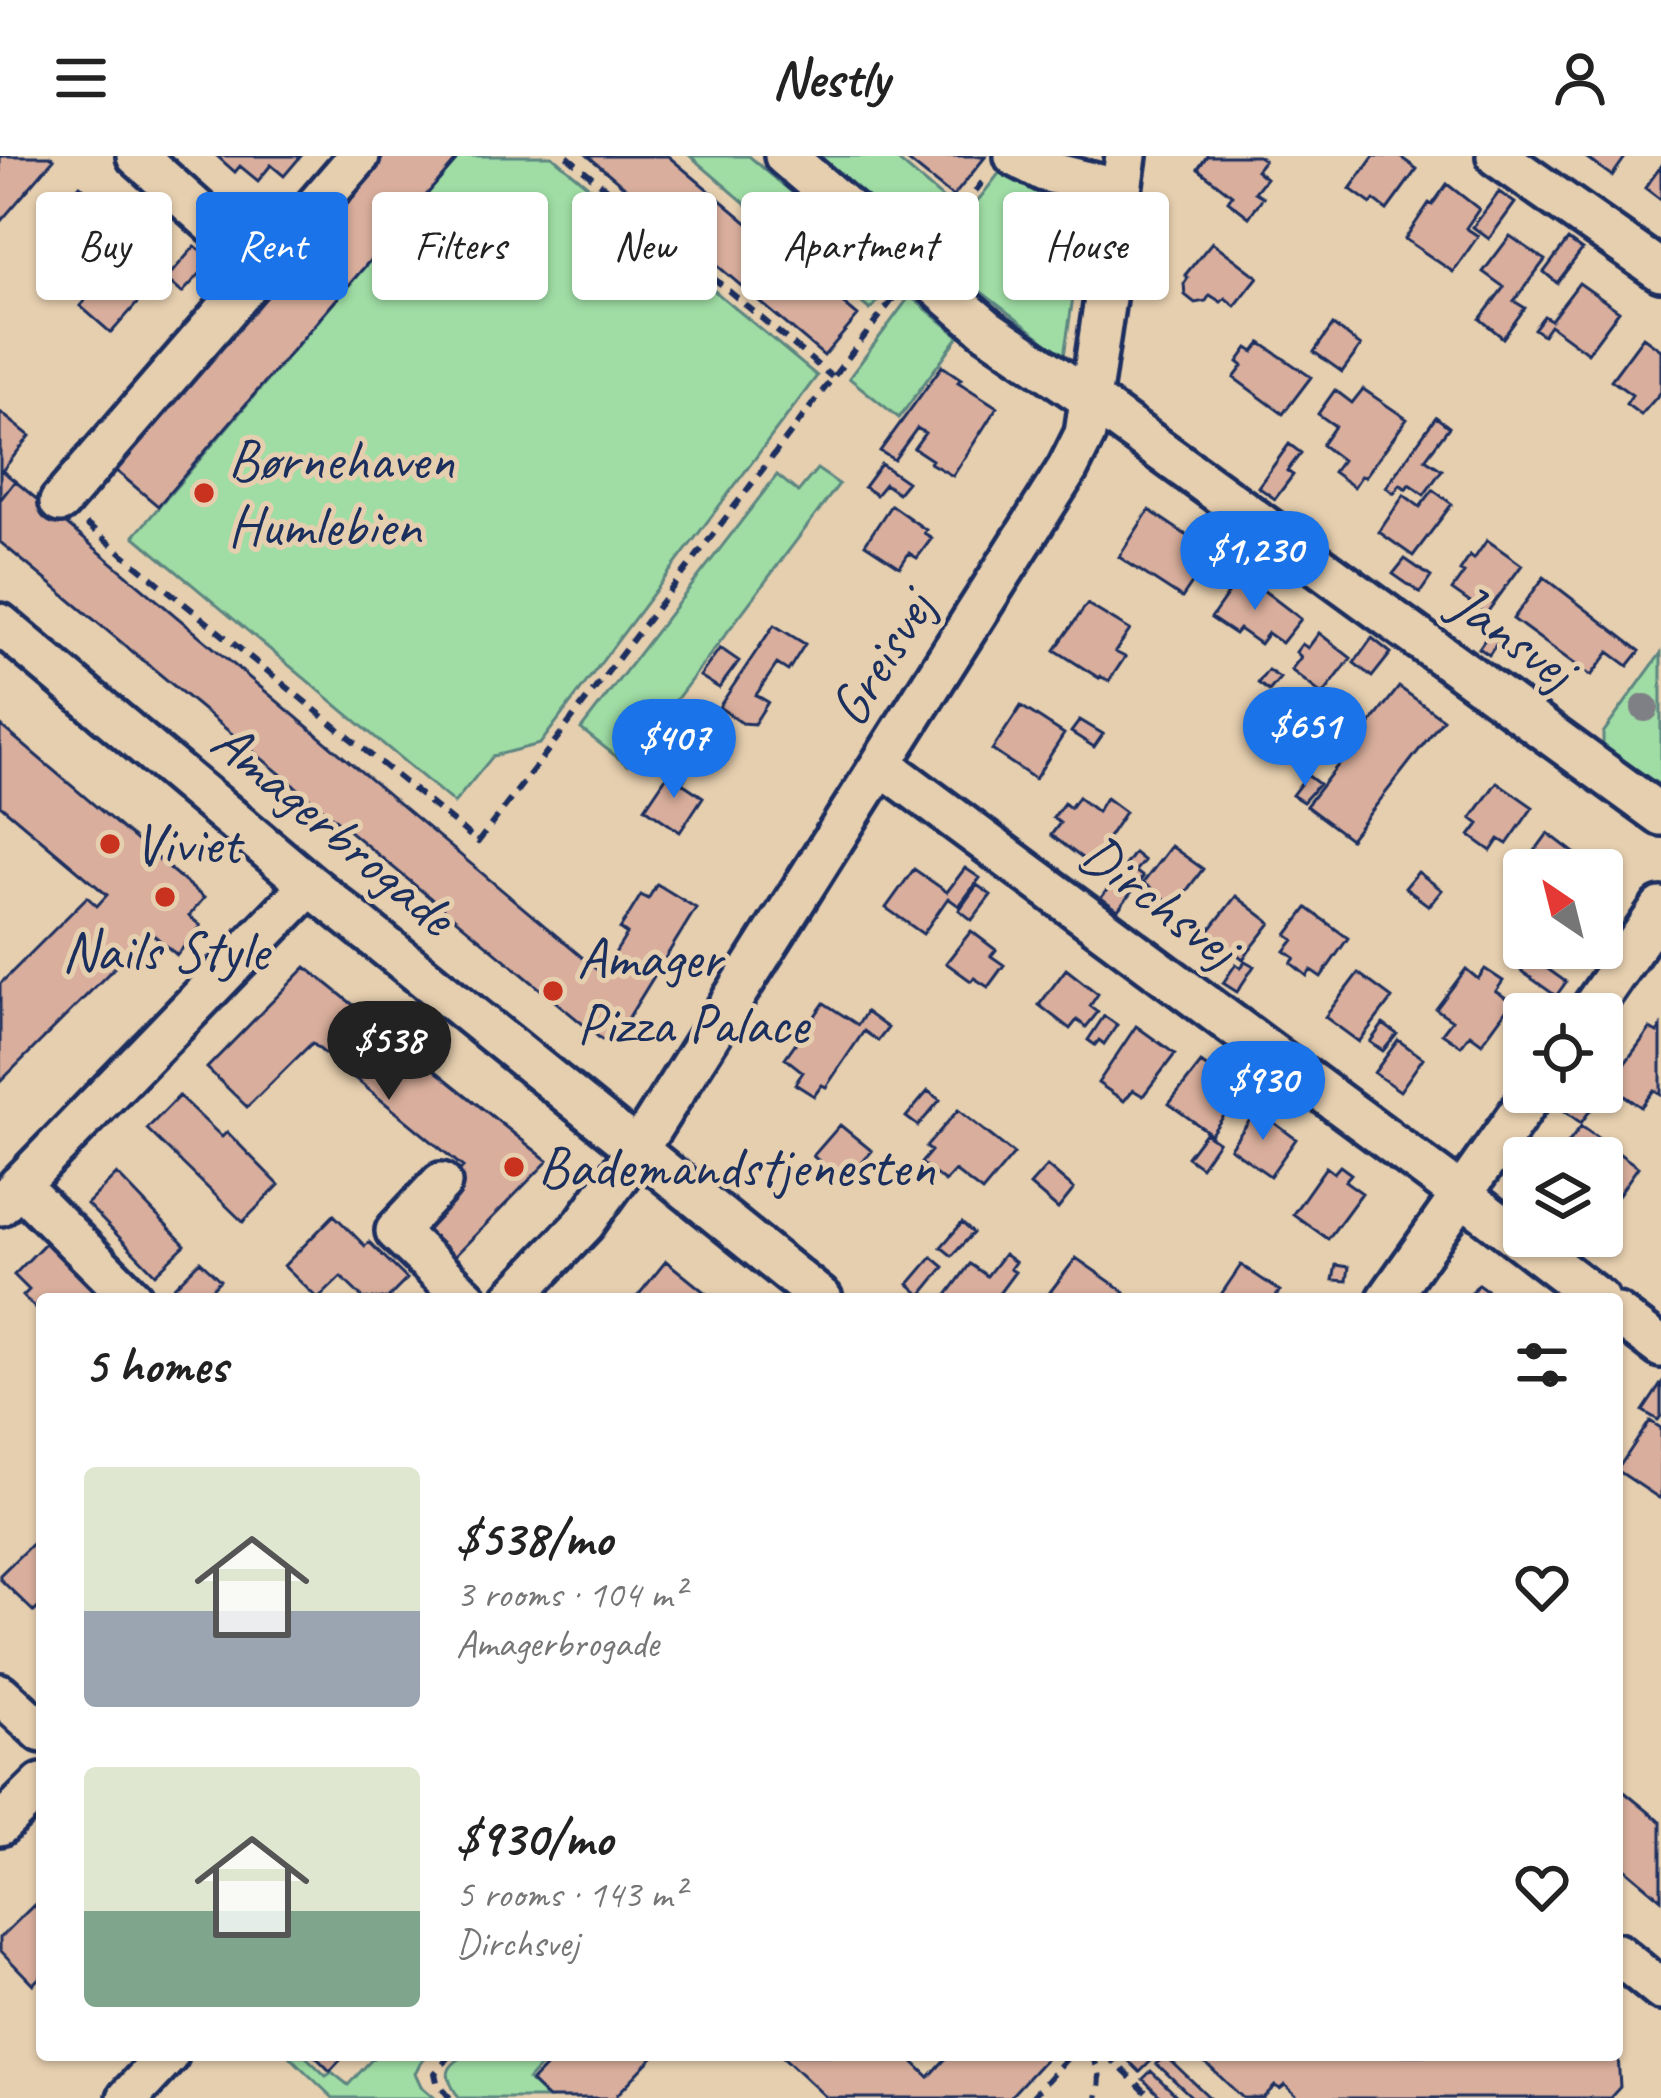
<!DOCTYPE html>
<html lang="en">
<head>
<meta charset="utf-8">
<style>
  :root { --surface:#fff; --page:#f2f2f2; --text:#222; --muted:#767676; --accent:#1a73e8 }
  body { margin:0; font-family:Caveat,sans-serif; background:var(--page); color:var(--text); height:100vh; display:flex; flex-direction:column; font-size:45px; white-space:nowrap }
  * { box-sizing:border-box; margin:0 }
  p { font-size:39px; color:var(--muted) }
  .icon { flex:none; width:66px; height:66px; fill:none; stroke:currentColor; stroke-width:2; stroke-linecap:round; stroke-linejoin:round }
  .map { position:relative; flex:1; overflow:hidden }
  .drawer { position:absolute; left:36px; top:1137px; width:1587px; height:768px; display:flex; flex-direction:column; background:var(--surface); border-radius:12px; box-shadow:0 3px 9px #0004 }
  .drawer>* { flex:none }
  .banner { position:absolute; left:36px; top:36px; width:1590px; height:108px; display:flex; gap:24px }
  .needle { width:78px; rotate:325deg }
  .fabs { position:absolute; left:1503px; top:693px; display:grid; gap:24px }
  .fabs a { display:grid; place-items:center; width:120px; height:120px; border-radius:12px; background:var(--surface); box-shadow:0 3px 9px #0004; font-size:60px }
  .price { position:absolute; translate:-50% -102px; padding:0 27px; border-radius:42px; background:var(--accent); color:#fff; font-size:39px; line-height:78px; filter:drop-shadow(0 3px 6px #0008) }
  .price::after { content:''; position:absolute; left:50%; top:72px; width:36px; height:27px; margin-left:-18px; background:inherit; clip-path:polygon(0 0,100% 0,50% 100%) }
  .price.active { background:#222; color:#fff }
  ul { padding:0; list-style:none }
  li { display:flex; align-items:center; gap:36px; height:300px; padding:0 48px }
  li span { display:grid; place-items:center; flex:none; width:336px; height:240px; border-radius:12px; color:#555 }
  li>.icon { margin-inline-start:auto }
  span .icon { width:144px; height:144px; fill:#fffc; stroke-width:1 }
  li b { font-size:51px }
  h2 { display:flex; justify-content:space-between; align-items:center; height:144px; padding:0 48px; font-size:51px }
  .tag { padding:0 42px; border-radius:12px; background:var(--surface); box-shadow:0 3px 9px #0004; font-size:42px; line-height:108px }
  .tag.active { background:var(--accent); color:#fff }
  header { display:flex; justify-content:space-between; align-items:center; height:156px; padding:0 48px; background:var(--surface); font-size:54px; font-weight:600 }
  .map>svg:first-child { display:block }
  .green { fill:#9fdda4; stroke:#5d8681; stroke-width:3 }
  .building { fill:#d9ae9c; stroke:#1b2f5e; stroke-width:3 }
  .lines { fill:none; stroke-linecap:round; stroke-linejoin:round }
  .minor-casing { stroke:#1b2f5e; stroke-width:48 }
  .path { stroke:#1b2f5e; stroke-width:6; stroke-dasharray:12 9; stroke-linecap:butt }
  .minor { stroke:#e6cfaf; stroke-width:39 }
  .tree { fill:#7e8086 }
  .poi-dot { fill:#c8321e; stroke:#e6cfaf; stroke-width:4.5 }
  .labels { text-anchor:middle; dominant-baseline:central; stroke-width:10; stroke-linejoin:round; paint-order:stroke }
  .poi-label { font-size:57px; fill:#1b2f5e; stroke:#e6cfaf; text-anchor:start }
  .street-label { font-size:57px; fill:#1b2f5e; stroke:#e6cfaf }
</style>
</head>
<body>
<header><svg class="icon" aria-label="menu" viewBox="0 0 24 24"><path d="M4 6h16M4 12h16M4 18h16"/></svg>Nestly<svg class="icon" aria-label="person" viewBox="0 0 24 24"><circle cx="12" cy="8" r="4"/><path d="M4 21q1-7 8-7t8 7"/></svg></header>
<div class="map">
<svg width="1661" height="1942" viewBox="0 0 1661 1942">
  <rect width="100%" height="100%" fill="#e6cfaf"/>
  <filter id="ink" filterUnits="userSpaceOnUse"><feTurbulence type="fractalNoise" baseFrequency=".00833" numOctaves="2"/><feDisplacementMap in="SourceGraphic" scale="24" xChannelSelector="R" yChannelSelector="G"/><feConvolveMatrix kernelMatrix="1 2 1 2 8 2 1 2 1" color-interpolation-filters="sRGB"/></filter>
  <g filter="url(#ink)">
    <path class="green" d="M 460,0 L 552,0 L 817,220 L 540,588 L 493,600 L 454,647 L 134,380 Z
      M 690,0 L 749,0 L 895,124 L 870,154 Z
      M 820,0 L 893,0 L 954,52 L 924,89 Z
      M 1007,7 L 1089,37 L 1064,200 L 935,100 Z
      M 910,140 L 959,180 L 899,262 L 849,222 Z
      M 817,313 L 839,328 L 627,609 L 581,573 L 777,319 L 798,336 Z
      M 1661,497 L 1661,630 L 1603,590 L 1603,577 Z
      M 288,1899 L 304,1899 L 326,1920 L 332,1916 L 348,1929 L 376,1899 L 429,1899 L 422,1904 L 415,1917 L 421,1930 L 435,1942 L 333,1942 Z
      M 466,1899 L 551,1899 L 528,1924 L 547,1942 L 459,1942 C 445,1921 442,1912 466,1899 Z"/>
    <path class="building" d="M 0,0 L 50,0 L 54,3 L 0,66 Z
      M 217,0 L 301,0 L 284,20 L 271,9 L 258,25 L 240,10 L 235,16 Z
      M 384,0 L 460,0 L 158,350 L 114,313 Z
      M 588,0 L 668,0 L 858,160 L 824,200 Z
      M 902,0 L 986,0 L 953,41 Z
      M 1207,0 L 1258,0 L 1264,4 L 1256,14 L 1266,22 L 1255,36 L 1263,41 L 1249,61 L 1228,45 L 1232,39 L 1198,13 Z
      M 1374,0 L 1399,0 L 1417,13 L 1387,54 L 1374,44 L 1371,48 L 1350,33 Z
      M 1584,0 L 1626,0 L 1612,20 Z
      M 1661,10 L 1661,44 L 1645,32 Z
      M 1447,28 L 1479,53 L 1466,72 L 1478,80 L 1453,116 L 1405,83 L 1429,47 L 1432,49 Z
      M 80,29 L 113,59 L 81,96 L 47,65 Z
      M 1499,36 L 1515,47 L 1489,83 L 1473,71 Z
      M 1510,80 L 1545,104 L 1514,145 L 1525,152 L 1503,182 L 1480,163 L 1504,131 L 1483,116 Z
      M 1568,84 L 1582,94 L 1557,127 L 1544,116 Z
      M 1212,86 L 1258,121 L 1235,150 L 1225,142 L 1221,146 L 1210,139 L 1206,145 L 1195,147 L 1185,139 L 1184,128 L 1188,122 L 1185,119 Z
      M 195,90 L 213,104 L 182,137 L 166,123 Z
      M 126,100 L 156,126 L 111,177 L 80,150 Z
      M 1579,127 L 1619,155 L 1588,197 L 1550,169 L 1543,179 L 1534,173 L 1544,160 L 1551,164 Z
      M 1333,169 L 1361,190 L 1342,216 L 1314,196 Z
      M 1643,181 L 1661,194 L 1661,236 L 1641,259 L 1626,248 L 1632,239 L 1611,224 Z
      M 1261,187 L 1311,221 L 1283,258 L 1234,222 L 1243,210 L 1238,206 L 1248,192 L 1254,196 Z
      M 942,210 L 961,223 L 958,226 L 997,251 L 953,320 L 930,307 L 932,304 L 914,292 L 925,277 L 917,272 L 894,304 L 880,295 Z
      M 1363,233 L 1407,263 L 1365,321 L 1362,319 L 1354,331 L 1333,316 L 1342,304 L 1322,289 L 1335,270 L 1318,258 L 1335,234 L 1352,247 Z
      M 0,256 L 30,280 L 2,315 L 0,313 Z
      M 1436,261 L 1449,271 L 1425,303 L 1442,314 L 1424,339 L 1409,328 L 1406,333 L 1400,328 L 1394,337 L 1386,331 Z
      M 1289,288 L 1301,297 L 1287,315 L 1293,319 L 1275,343 L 1258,331 Z
      M 881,308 L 907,326 L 898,337 L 885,328 L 876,339 L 864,331 Z
      M 0,313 L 15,325 L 0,344 Z
      M 15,325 L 602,818 L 627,778 L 620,773 L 641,739 L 648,743 L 657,728 L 696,752 L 616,882 L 602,884 L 0,386 L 0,344 Z
      M 1433,334 L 1452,348 L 1413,400 L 1379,376 L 1404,339 L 1420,351 Z
      M 891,349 L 926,374 L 924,377 L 932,382 L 917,402 L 909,397 L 900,411 L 865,388 Z
      M 1149,354 L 1198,387 L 1187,409 L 1199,417 L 1182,442 L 1119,401 Z
      M 1487,384 L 1522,409 L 1486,458 L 1452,434 L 1464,417 L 1460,415 L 1470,400 L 1474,403 Z
      M 1405,403 L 1431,421 L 1420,437 L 1393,418 Z
      M 1242,418 L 1301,463 L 1282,487 L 1268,477 L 1260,488 L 1239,473 L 1235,478 L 1211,462 Z
      M 1544,421 L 1640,495 L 1628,510 L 1609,496 L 1591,520 L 1513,463 Z
      M 1087,448 L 1130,474 L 1115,496 L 1125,501 L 1109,525 L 1100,520 L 1099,522 L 1055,494 Z
      M 774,469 L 805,488 L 788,515 L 777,508 L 756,539 L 768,546 L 754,568 L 742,567 L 719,551 Z
      M 1490,476 L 1500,483 L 1489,499 L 1479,492 Z
      M 1319,477 L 1351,502 L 1323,539 L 1291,514 L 1301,501 L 1296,496 L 1302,488 L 1308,492 Z
      M 1372,482 L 1391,497 L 1372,521 L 1354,507 Z
      M 720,492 L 739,505 L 719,532 L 700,520 Z
      M 1268,514 L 1280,522 L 1269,535 L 1258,527 Z
      M 1399,531 L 1443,563 L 1350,683 L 1306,650 Z
      M 1021,550 L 1064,578 L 1035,623 L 992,594 Z
      M 1080,564 L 1103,578 L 1094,591 L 1071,576 Z
      M 0,569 L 204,742 L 189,760 L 201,770 L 177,799 L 150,776 L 0,926 L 0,828 L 87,741 L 97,750 L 107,739 L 0,649 Z
      M 675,613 L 686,620 L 682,627 L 703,641 L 680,676 L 645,652 L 668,618 L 671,620 Z
      M 1307,619 L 1319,628 L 1303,646 L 1292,639 Z
      M 1497,626 L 1533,651 L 1507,688 L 1499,683 L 1491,695 L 1470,680 L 1479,668 L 1471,662 Z
      M 1078,641 L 1097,656 L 1106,642 L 1125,656 L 1090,708 L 1051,679 L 1060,667 L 1053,662 L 1064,647 L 1070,652 Z
      M 1548,677 L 1586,706 L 1580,714 L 1524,714 L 1524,722 L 1518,718 Z
      M 1171,690 L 1203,713 L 1175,750 L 1143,727 Z
      M 1134,697 L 1144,705 L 1135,715 L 1143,721 L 1118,754 L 1101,742 Z
      M 965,712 L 980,722 L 959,750 L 948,742 L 923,778 L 886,752 L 914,713 L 947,736 Z
      M 1418,716 L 1442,734 L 1429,750 L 1405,732 Z
      M 977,729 L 991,739 L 972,764 L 959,754 Z
      M 1236,740 L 1271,767 L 1243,803 L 1208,776 Z
      M 1307,752 L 1348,782 L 1321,821 L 1311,814 L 1307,820 L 1291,807 L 1295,802 L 1285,795 L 1294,784 L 1287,779 Z
      M 971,775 L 996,794 L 991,800 L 1004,809 L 988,831 L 974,822 L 971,825 L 946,807 Z
      M 1531,801 L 1566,826 L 1556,840 L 1521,815 Z
      M 1245,805 L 1254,810 L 1237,836 L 1223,827 L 1236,808 L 1241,812 Z
      M 306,811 L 548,1005 L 447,1108 L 404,1069 L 463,1011 L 312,887 L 247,951 L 207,912 Z
      M 1066,813 L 1098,838 L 1090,850 L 1098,856 L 1086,871 L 1077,864 L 1070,873 L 1039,849 Z
      M 1466,813 L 1478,823 L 1485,813 L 1503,825 L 1496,835 L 1512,846 L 1482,887 L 1470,878 L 1461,890 L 1442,877 L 1452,864 L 1436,853 Z
      M 1358,817 L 1392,842 L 1359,886 L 1325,861 Z
      M 824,847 L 858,869 L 866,856 L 888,872 L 878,885 L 864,875 L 826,931 L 822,929 L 814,940 L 795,928 L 803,916 L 785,902 Z
      M 1104,860 L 1117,869 L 1104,888 L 1099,884 L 1095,889 L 1088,884 Z
      M 1383,868 L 1397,878 L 1383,895 L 1370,886 Z
      M 1136,870 L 1175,898 L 1143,940 L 1133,934 L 1124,945 L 1098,927 Z
      M 1661,871 L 1661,938 L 1654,934 L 1641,951 L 1609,929 L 1650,873 L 1657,877 Z
      M 1398,884 L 1423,902 L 1400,935 L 1374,917 Z
      M 1201,907 L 1241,936 L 1211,978 L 1169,948 Z
      M 928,935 L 940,944 L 918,970 L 906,961 Z
      M 1565,936 L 1570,936 L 1592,952 L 1581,967 L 1556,949 Z
      M 179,940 L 222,981 L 227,976 L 279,1029 L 243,1066 L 147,973 Z
      M 958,954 L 1014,998 L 982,1036 L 955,1015 L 945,1026 L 921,1007 L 931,995 L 926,991 Z
      M 1257,954 L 1296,983 L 1270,1020 L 1230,992 Z
      M 840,969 L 872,995 L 845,1027 L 813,1000 Z
      M 1581,970 L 1638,1011 L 1604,1059 L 1602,1002 L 1557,1002 Z
      M 1205,977 L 1218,986 L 1201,1011 L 1187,1001 Z
      M 1047,1010 L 1074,1033 L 1058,1053 L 1030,1029 Z
      M 1340,1010 L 1351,1018 L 1345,1025 L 1362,1037 L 1328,1083 L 1293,1058 L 1326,1011 L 1334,1017 Z
      M 117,1018 L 185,1089 L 155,1118 L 87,1048 Z
      M 334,1059 L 365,1090 L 369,1086 L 407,1123 L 387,1143 L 364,1143 L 341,1121 L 318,1143 L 284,1110 Z
      M 962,1067 L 973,1077 L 952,1100 L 941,1091 Z
      M 52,1080 L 115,1143 L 42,1143 L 42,1151 L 38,1155 L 23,1140 L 29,1134 L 14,1119 Z
      M 1004,1098 L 1015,1106 L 1010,1113 L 1015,1116 L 995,1143 L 944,1143 L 970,1108 L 987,1120 Z
      M 932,1101 L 944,1111 L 921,1139 L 909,1128 Z
      M 1076,1102 L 1125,1136 L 1120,1143 L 1060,1143 L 1050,1136 Z
      M 200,1105 L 220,1124 L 202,1143 L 162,1143 Z
      M 666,1105 L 713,1143 L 636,1142 Z
      M 1241,1109 L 1280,1135 L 1274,1143 L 1218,1143 Z
      M 1336,1109 L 1349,1111 L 1347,1125 L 1333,1124 Z
      M 1478,1128 L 1499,1143 L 1467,1143 Z
      M 1661,1228 L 1661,1260 L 1658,1264 L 1643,1255 Z
      M 1650,1265 L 1661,1272 L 1661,1339 L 1659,1342 L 1617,1314 Z
      M 42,1378 L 42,1457 L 38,1452 L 34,1456 L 0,1423 L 0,1419 Z
      M 1617,1630 L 1661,1666 L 1661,1743 L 1617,1706 Z
      M 34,1749 L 42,1758 L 42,1819 L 33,1828 L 0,1794 L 0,1782 Z
      M 1617,1884 L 1620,1931 L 1610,1942 L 1299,1942 L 1285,1929 L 1280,1933 L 1275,1930 L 1263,1942 L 1243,1942 L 1197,1899 L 1617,1899 Z
      M 314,1899 L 345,1899 L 330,1915 Z
      M 557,1899 L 655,1899 L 617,1939 L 619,1942 L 548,1942 L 531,1926 Z
      M 781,1899 L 906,1899 L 929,1921 L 949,1899 L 1049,1899 L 1009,1942 L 827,1942 Z
      M 1137,1899 L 1157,1899 L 1140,1916 L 1130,1906 Z
      M 1166,1900 L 1210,1942 L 1193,1942 L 1157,1908 Z
      M 1151,1915 L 1179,1942 L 1162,1942 L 1143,1923 Z"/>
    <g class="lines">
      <g class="minor-casing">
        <path id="minor" d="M 137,0 L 262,112
          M 785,0 L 988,174 L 1091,244 L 1661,659
          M 1015,0 L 1044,15 L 1120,34
          M 1497,0 L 1661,115
          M 60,346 L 359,0
          M 0,468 L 310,729 L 822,1143
          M 882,609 L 1462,1039 L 1598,1143
          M 1588,858 L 1661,752
          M 441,1027 L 396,1075 L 467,1143
          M 19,1029 L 132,1142
          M 0,1049 L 310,729
          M 512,1143 L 584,1068 L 638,993 L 1068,312 L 1085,278 L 1126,0
          M 1388,1143 L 1534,936
          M 1617,1158 L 1661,1191
          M 0,1538 L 42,1576
          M 0,1669 L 42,1628
          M 1617,1798 L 1661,1834
          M 128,1942 L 168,1899"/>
      </g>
      <path class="path" d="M 567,0 L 832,221
        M 937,86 L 987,20
        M 86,368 L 478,686 L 896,139
        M 1090,1899 C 1102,1915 1101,1923 1097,1942
        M 1107,1899 L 1152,1942
        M 450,1942 L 437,1926 L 435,1917 L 451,1899
        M 1031,1942 L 1070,1899"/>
      <use href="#minor" class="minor"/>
    </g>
    <circle class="tree" cx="1645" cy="552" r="14"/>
  </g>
  <g class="poi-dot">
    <circle cx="204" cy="337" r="12"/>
    <circle cx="110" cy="688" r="12"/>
    <circle cx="165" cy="741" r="12"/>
    <circle cx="553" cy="835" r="12"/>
    <circle cx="514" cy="1011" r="12"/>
  </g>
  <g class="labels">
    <g class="poi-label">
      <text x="228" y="304">Børnehaven<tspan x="228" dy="66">Humlebien</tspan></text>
      <text x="134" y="688">Viviet</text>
      <text x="165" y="795" text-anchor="middle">Nails Style</text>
      <text x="577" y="802">Amager<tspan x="577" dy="66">Pizza Palace</tspan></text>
      <text x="538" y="1011">Bademandstjenesten</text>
    </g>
    <g class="street-label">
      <text transform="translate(1513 480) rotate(36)">Jansvej</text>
      <text transform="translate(881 502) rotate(-58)">Greisvej</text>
      <text transform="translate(334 672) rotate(40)">Amagerbrogade</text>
      <text transform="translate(1159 744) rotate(37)">Dirchsvej</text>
    </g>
  </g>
</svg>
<div class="fabs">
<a><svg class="needle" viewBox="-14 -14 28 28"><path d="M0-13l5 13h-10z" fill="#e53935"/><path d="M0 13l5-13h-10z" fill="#767676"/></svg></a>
<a><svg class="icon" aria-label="locate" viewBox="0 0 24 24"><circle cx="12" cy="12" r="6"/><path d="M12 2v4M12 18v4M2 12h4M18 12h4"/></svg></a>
<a><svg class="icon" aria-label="layers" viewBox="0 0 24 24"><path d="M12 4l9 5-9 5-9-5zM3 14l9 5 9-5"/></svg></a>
</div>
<b class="price" style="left:1255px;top:457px">$1,230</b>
<b class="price" style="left:1305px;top:633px">$651</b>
<b class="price" style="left:674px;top:645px">$407</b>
<b class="price active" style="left:389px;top:947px">$538</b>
<b class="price" style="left:1263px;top:987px">$930</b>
<div class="banner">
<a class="tag">Buy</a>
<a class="tag active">Rent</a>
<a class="tag">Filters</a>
<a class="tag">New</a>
<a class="tag">Apartment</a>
<a class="tag">House</a>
</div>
<section class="drawer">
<h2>5 homes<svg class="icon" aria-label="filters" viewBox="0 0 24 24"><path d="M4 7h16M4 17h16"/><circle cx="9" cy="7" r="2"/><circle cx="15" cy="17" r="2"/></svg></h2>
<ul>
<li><span style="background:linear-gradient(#dfe7d0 60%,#9aa5b1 0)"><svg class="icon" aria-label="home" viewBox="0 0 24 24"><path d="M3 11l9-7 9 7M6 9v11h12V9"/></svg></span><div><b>$538/mo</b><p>3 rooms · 104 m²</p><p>Amagerbrogade</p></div><svg class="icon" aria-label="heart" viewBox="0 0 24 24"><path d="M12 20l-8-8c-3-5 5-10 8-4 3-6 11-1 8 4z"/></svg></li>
<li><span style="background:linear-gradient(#dfe7d0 60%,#7fa58c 0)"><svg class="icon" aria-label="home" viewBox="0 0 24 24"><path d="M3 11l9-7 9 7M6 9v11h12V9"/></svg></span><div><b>$930/mo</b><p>5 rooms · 143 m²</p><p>Dirchsvej</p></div><svg class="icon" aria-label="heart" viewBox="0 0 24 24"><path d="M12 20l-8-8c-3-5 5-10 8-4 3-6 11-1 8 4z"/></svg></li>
</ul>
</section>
</div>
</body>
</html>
